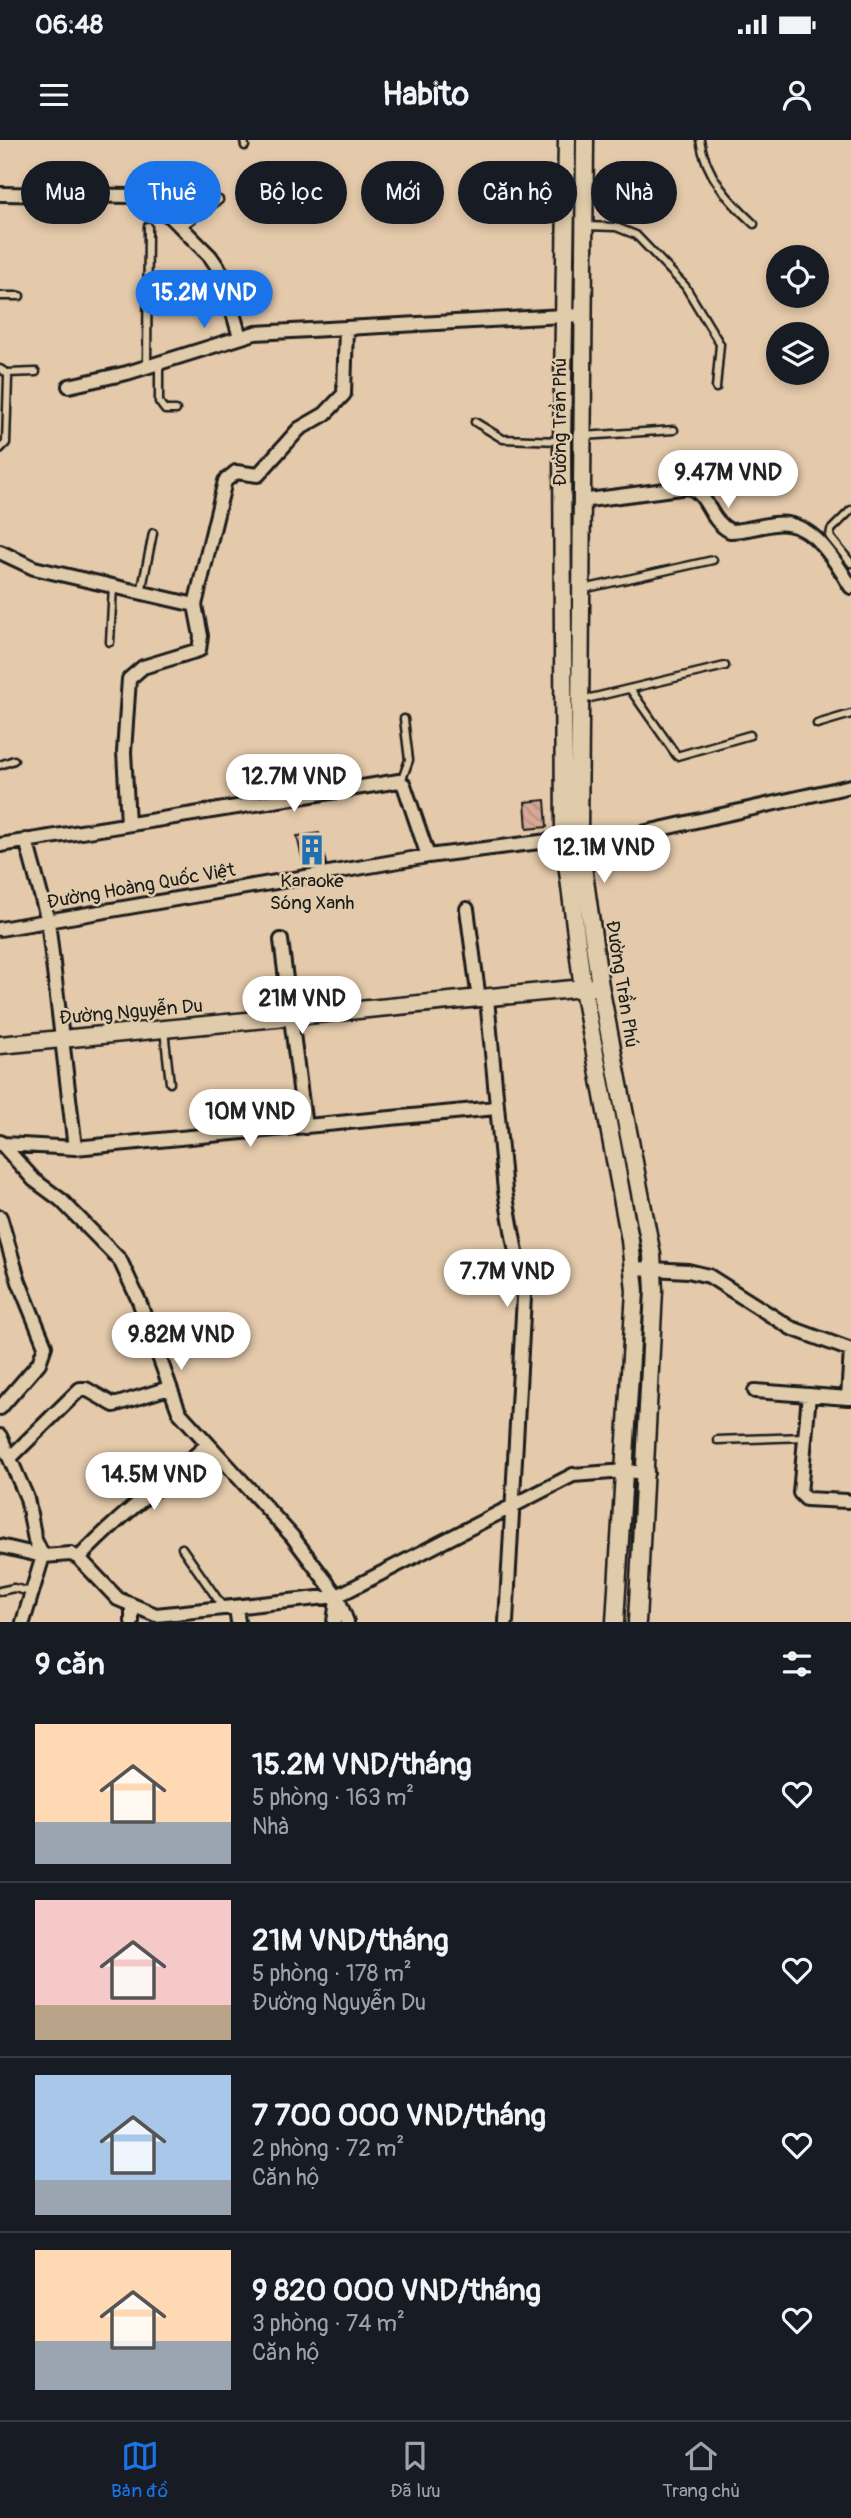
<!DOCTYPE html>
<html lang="vi">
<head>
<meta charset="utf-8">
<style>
  :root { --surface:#171b24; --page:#242831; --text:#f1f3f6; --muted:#9ea1a6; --line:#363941; --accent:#1a73e8 }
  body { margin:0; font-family:Pangolin,sans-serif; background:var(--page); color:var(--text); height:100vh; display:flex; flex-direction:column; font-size:26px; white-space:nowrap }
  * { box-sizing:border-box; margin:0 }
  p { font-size:23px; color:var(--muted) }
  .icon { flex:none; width:38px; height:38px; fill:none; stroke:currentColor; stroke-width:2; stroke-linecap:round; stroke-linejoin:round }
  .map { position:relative; height:1482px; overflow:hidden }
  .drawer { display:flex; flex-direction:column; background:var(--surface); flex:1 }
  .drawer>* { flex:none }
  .hud { position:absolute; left:21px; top:21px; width:810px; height:63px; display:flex; gap:14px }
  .buttons { position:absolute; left:766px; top:105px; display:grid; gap:14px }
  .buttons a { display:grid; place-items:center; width:63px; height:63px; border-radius:50%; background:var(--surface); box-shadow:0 4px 10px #0003; font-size:35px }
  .price { position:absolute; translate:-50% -60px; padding:0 16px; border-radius:24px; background:#fff; color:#222; font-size:23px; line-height:46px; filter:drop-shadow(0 2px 4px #0008) }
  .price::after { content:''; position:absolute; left:50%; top:42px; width:21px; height:16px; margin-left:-10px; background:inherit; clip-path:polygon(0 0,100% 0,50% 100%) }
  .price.current { background:var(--accent); color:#fff }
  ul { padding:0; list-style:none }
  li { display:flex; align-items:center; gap:21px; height:175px; padding:0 35px }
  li+li { border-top:2px solid var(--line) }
  li span { display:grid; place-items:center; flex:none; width:196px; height:140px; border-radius:0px; color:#555 }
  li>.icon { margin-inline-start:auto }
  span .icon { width:84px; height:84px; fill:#fffc; stroke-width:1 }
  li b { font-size:30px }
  h2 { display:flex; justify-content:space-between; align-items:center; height:84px; padding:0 35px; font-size:30px }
  .pill { padding:0 24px; border-radius:32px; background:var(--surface); box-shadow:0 4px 10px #0003; font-size:24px; line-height:63px }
  .pill.current { background:var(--accent); color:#fff }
  .status { display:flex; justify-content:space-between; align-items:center; height:49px; padding:0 35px; background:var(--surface); direction:ltr }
  .status svg { height:19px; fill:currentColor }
  header { display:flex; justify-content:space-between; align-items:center; height:91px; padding:0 35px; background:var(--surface); font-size:32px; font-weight:800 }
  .dock { display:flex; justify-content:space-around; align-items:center; height:98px; border-top:2px solid var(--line); background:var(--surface); font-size:19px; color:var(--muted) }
  .dock a { display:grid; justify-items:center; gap:4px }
  .dock .current { color:var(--accent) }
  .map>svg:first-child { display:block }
  .building { fill:url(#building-back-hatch); stroke:#1c1c1c; stroke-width:2 }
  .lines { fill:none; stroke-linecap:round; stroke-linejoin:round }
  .lane-casing { stroke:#1c1c1c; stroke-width:11 }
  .street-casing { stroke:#1c1c1c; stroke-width:18 }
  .secondary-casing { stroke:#1c1c1c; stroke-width:21 }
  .lane { stroke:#e0cbaa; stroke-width:6 }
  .street { stroke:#e0cbaa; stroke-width:12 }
  .secondary { stroke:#e0cbaa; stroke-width:16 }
  .labels { text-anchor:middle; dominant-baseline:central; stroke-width:5; stroke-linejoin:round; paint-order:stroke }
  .street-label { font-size:19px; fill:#1c1c1c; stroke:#e0cbaa }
  .poi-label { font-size:19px; fill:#1c1c1c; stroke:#e0cbaa }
</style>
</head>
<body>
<div class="status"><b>06:48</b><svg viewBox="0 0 49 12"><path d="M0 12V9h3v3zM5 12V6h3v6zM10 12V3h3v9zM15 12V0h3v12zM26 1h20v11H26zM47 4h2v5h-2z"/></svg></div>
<header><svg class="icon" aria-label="menu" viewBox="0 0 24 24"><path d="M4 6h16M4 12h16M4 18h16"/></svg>Habito<svg class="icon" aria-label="person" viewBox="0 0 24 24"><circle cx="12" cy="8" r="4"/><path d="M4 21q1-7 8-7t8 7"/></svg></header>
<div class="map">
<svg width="851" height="1482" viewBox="0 0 851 1482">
  <defs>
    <pattern id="building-back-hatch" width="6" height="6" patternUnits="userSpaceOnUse" patternTransform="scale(1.75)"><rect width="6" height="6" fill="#d7a895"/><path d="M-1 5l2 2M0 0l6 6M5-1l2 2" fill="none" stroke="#b89080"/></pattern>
  </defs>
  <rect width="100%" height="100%" fill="#e4c9aa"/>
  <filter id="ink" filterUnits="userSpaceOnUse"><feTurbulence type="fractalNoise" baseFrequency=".0143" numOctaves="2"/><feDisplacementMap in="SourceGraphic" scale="14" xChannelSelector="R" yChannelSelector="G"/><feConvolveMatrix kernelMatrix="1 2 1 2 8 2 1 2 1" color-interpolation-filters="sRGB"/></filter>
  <g filter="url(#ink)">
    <path class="building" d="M 545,660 L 547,687 L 527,689 L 525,662 Z
      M 319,693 L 326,724 L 304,727 L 297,696 Z"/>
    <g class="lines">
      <g class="lane-casing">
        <path id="lane" d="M 244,0 L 245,6
          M 700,0 C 706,36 728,60 754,84
          M 585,86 L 616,87 L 636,95 L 685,146 L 720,204 L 716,248
          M 181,87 L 219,60
          M 0,156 L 20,156
          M 159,223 L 159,262 L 165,270 L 176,270
          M 147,227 L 148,86
          M 0,229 L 7,233 L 8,237 L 6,303 L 0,309
          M 7,233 L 36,232
          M 475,282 L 503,299 L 560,301
          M 583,296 L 674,290
          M 851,370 L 831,390 L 830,397 L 851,423
          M 583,449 L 713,420
          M 141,453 L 153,393
          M 110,502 L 113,446
          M 630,549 L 677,616 L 750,595
          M 582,560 L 725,526
          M 817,584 L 851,574
          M 0,625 L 14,620
          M 401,642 L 409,620 L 404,579
          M 164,890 L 170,943
          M 717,1300 L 805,1297
          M 182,1408 L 223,1467
          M 0,1451 L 14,1448 L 31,1452"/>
      </g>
      <g class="street-casing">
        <path id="street" d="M 0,54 L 132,56 L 170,76 L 210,116 L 221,132 L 240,197
          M 69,246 L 127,233 L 255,193 L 346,188
          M 581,361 L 688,347 C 710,354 707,379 730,391 C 745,391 759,386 774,384 C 812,379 834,419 851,447
          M 0,412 L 34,428 L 195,465
          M 128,683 L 124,612 L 129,539 L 143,527 L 199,510 L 201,496 L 195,465 L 225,341 L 236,332 L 258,335 L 299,289 L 325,274 L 344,254 L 346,188 L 581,175
          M 26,700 L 48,781 L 75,1008
          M 0,705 L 399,641 L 404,645 L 428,716
          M 467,769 L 479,860
          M 0,789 L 428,716 L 564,699 L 620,698 L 851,646
          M 281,800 L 305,987
          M 487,859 L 505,1051 L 524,1157 L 506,1482
          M 0,1002 L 34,1040 L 61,1060 L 120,1120 L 139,1161 L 179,1272 L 292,1396 L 337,1456 L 347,1482
          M 4,1004 L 75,1008 L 496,968
          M 0,1077 L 19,1142 L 45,1206 L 39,1223 L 0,1268
          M 634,1128 L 688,1131 L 709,1136 L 791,1188 L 851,1210
          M 851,1210 L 848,1258 L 851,1258
          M 755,1251 L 848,1258
          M 809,1255 L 800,1353 L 806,1359 L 847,1361
          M 0,1296 L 27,1358 L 35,1400 L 43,1416 L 71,1414 L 79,1418 L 118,1459 L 156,1475 L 337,1456 L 573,1335 L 625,1331 L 647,1333
          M 10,1318 L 80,1249 L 86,1249 L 114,1265 L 169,1248
          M 0,1406 L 43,1416 L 23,1482
          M 79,1418 C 118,1376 165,1343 207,1305
          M 132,1467 L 132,1482
          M 236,1467 L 238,1482
          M 334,1482 L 337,1460"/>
      </g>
      <g class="secondary-casing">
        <path id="secondary" d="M 567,0 L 562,301 L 564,699 L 583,849 L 630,1100 L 635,1151 L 615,1482
          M 585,0 L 579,698 L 600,846 L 652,1115 L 654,1150 L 637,1482
          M 0,905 L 593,847"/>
      </g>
      <use href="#lane" class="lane"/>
      <use href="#street" class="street"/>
      <use href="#secondary" class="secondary"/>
    </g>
  </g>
  <defs>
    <g id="building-bare" transform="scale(2.415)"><path d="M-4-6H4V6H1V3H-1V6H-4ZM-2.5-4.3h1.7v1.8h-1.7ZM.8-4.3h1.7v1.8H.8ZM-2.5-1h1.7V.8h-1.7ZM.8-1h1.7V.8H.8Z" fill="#1f6fb2" stroke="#e0cbaa" stroke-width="2.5" paint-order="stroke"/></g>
  </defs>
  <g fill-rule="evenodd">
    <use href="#building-bare" x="312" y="710"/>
  </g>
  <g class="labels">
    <g class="street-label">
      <text transform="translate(560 282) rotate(-90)">Đường Trần Phú</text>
      <text transform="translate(141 746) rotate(-10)">Đường Hoàng Quốc Việt</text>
      <text transform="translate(622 844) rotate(81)">Đường Trần Phú</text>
      <text transform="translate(131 872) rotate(-5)">Đường Nguyễn Du</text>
    </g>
    <g class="poi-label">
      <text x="312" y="741">Karaoke<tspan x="312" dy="22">Sóng Xanh</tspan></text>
    </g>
  </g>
</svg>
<div class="buttons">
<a><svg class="icon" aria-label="locate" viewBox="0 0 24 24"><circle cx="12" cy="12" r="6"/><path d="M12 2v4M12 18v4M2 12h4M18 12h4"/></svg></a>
<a><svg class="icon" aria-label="layers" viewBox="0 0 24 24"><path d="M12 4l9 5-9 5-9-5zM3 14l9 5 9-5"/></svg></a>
</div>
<b class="price current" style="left:204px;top:190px">15.2M VND</b>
<b class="price" style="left:728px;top:370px">9.47M VND</b>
<b class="price" style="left:294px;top:674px">12.7M VND</b>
<b class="price" style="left:604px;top:745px">12.1M VND</b>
<b class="price" style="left:302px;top:896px">21M VND</b>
<b class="price" style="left:250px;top:1009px">10M VND</b>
<b class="price" style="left:507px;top:1169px">7.7M VND</b>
<b class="price" style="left:181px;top:1232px">9.82M VND</b>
<b class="price" style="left:154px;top:1372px">14.5M VND</b>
<div class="hud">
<a class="pill">Mua</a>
<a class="pill current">Thuê</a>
<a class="pill">Bộ lọc</a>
<a class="pill">Mới</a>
<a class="pill">Căn hộ</a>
<a class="pill">Nhà</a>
</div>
</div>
<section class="drawer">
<h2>9 căn<svg class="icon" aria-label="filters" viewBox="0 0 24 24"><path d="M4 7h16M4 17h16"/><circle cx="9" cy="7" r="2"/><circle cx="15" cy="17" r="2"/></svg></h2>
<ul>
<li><span style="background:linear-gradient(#ffd9b3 70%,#9aa5b1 0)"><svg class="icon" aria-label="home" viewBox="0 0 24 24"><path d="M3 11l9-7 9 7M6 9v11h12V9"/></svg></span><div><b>15.2M VND/tháng</b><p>5 phòng · 163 m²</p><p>Nhà</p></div><svg class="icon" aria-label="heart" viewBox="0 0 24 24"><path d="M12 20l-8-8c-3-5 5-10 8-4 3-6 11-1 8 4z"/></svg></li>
<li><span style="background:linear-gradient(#f6c9c9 75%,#b9a48a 0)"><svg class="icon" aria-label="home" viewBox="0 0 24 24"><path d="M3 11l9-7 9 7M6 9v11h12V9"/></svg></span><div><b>21M VND/tháng</b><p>5 phòng · 178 m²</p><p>Đường Nguyễn Du</p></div><svg class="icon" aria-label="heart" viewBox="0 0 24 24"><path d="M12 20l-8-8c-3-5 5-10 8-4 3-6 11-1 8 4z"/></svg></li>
<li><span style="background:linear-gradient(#a9c7e8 75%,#9aa5b1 0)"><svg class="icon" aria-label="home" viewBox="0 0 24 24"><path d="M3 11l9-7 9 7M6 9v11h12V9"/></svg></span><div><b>7 700 000 VND/tháng</b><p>2 phòng · 72 m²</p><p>Căn hộ</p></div><svg class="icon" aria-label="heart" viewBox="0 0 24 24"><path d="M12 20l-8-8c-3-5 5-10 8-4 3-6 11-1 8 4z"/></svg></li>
<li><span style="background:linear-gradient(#ffd9b3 65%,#9aa5b1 0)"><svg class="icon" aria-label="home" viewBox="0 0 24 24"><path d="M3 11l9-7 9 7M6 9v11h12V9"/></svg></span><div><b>9 820 000 VND/tháng</b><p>3 phòng · 74 m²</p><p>Căn hộ</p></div><svg class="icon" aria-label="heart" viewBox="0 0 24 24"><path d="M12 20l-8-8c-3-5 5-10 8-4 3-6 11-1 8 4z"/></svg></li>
</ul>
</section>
<nav class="dock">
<a class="current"><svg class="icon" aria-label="map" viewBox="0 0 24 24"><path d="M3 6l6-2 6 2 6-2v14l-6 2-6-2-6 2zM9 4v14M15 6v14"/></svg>Bản đồ</a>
<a><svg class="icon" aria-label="saved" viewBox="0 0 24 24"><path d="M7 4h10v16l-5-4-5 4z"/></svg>Đã lưu</a>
<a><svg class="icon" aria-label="home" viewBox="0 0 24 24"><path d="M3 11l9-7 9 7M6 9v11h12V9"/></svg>Trang chủ</a>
</nav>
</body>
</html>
